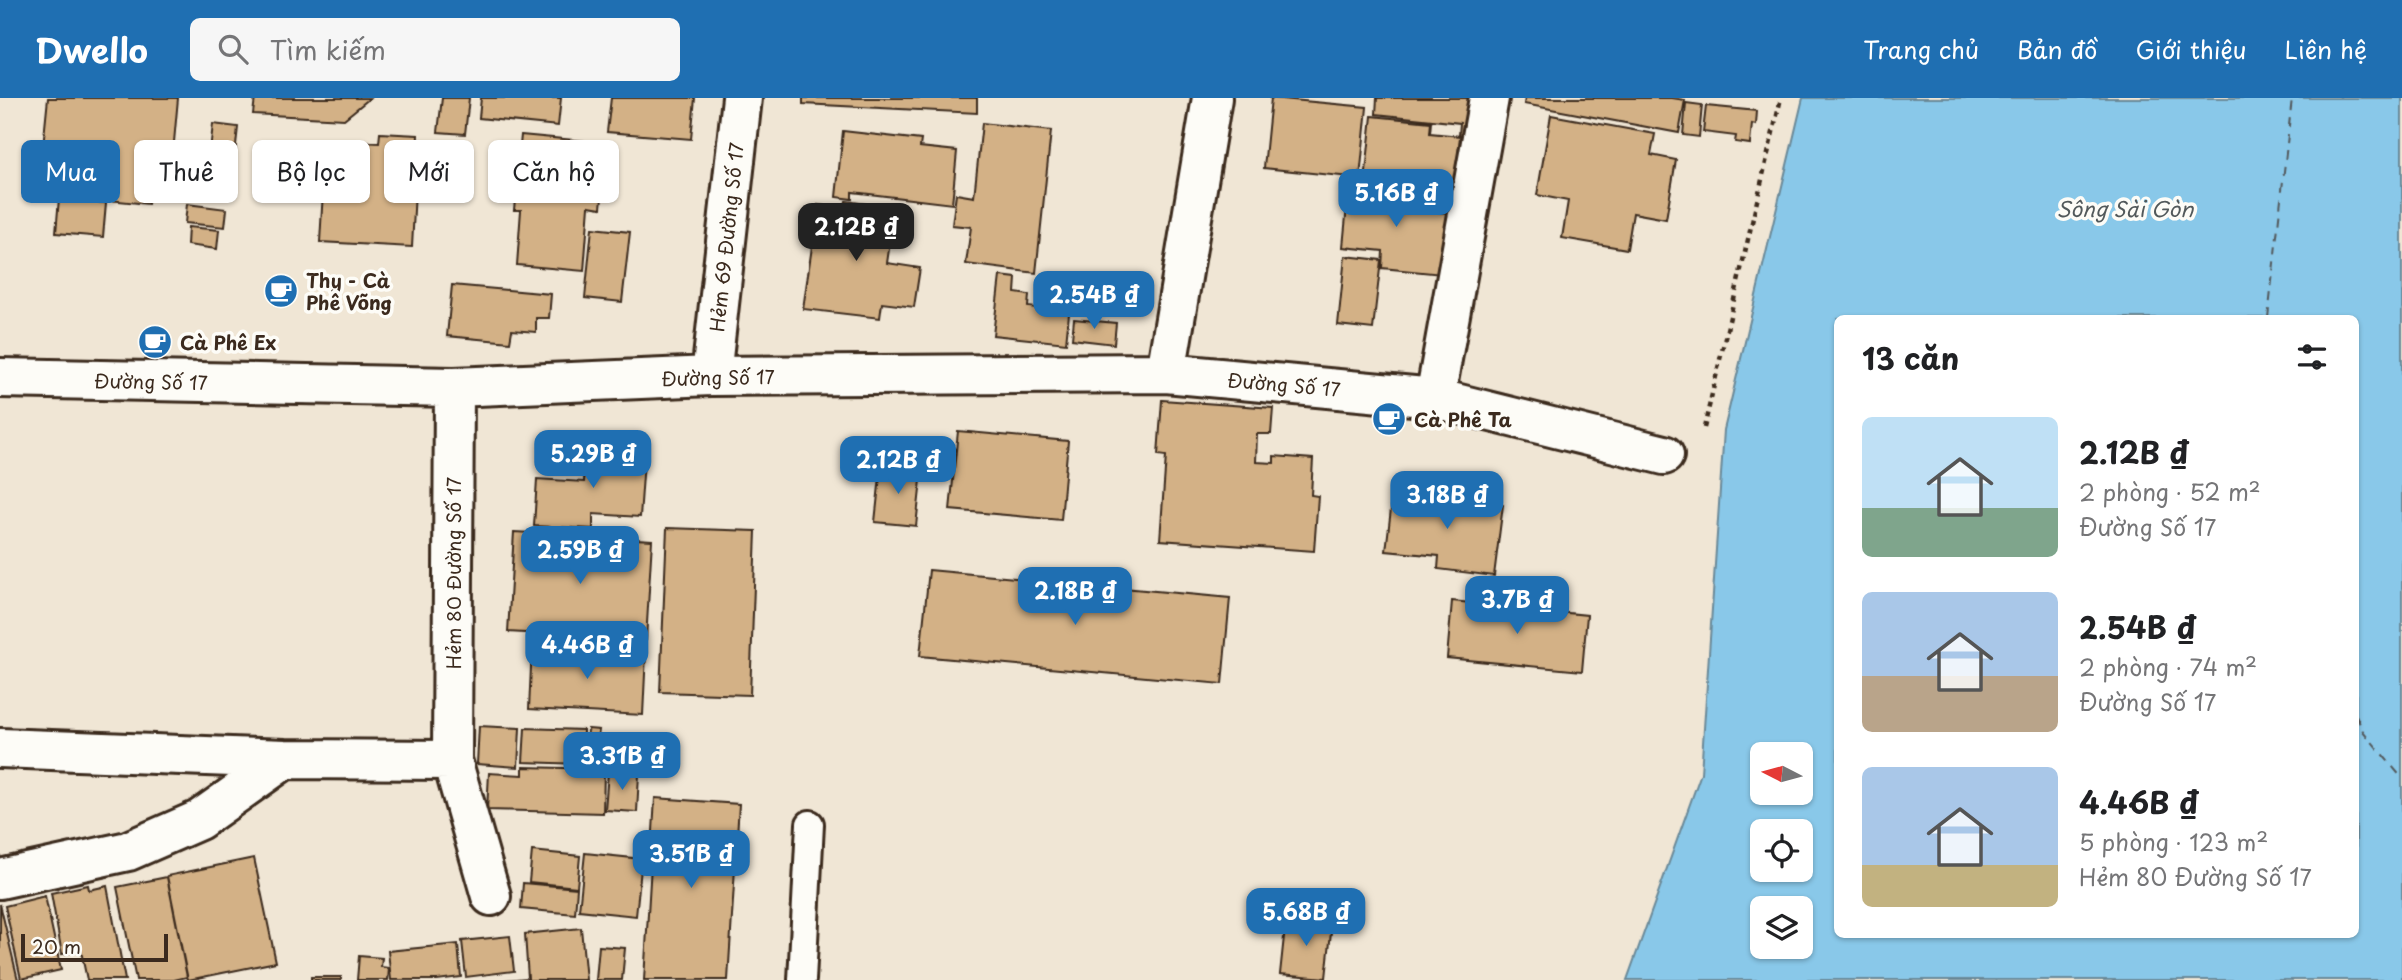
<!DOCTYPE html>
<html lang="vi">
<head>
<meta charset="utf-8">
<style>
  :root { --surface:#fff; --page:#f6f6f6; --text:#202124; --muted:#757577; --accent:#1f6fb2 }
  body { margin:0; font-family:"Playpen Sans",sans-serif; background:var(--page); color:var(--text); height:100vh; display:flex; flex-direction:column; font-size:26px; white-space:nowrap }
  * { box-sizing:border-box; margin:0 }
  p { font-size:23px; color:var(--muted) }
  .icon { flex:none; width:38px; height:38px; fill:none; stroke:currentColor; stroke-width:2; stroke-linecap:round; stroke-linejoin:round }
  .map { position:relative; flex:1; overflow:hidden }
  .side { position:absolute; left:1834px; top:217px; width:525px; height:623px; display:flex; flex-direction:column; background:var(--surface); border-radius:10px; box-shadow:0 2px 5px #0004 }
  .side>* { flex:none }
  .banner { position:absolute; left:21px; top:42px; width:665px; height:63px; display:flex; gap:14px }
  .needle { width:46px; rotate:276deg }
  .buttons { position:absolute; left:1750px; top:644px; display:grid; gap:14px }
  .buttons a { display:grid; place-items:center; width:63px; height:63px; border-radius:10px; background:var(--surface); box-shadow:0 2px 5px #0004; font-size:35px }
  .scale { position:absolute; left:21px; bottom:18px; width:147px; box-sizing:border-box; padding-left:7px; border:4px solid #3b2a1e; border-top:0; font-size:19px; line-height:24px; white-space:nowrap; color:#3b2a1e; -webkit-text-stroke:5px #fdfcf7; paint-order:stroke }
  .price { position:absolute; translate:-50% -60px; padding:0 16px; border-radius:14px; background:var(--accent); color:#fff; font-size:23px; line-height:46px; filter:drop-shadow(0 2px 4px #0008) }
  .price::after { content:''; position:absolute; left:50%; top:42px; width:21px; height:16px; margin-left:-10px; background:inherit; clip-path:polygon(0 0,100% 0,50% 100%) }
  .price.active { background:#222; color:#fff }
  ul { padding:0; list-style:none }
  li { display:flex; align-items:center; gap:21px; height:175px; padding:0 28px }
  li span { display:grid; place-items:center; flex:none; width:196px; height:140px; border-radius:10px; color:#555 }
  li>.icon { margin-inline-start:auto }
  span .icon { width:84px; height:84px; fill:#fffc; stroke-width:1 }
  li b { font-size:30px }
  h2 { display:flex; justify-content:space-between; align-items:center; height:84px; padding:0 28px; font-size:30px }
  .chip { padding:0 24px; border-radius:10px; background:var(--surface); box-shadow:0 2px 5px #0004; font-size:24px; line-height:63px }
  .chip.active { background:var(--accent); color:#fff }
  header { display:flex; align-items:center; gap:42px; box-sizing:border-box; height:98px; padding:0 35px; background:var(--accent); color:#fff }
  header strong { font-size:33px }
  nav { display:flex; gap:38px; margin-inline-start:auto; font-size:24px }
  .search { width:490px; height:63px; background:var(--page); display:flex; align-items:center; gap:18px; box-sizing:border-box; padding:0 24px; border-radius:10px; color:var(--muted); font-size:26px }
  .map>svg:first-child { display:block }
  .water { fill:#89c8e9; stroke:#6a8998; stroke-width:2; fill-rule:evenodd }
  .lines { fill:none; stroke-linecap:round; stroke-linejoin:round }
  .ferry { stroke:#52595b; stroke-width:2; stroke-dasharray:9 7; stroke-linecap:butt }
  .building { fill:#d3b186; stroke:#3b2a1e; stroke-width:2 }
  .lane-casing { stroke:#3b2a1e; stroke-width:32 }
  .street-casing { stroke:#3b2a1e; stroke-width:44 }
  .path { stroke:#3b2a1e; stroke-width:4.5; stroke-dasharray:5 5; stroke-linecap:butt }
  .lane { stroke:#fdfcf7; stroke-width:26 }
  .street { stroke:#fdfcf7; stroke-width:38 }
  .labels { text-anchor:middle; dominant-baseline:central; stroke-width:7; stroke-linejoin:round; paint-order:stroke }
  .street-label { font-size:19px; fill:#3b2a1e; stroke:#fdfcf7 }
  .poi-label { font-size:19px; font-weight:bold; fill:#3b2a1e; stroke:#fdfcf7; text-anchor:start }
  .water-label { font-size:21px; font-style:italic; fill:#52595b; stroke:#fdfcf7 }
</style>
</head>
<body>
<header>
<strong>Dwello</strong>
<div class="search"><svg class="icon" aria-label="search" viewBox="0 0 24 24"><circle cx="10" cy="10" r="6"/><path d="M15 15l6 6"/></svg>Tìm kiếm</div>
<nav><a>Trang chủ</a><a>Bản đồ</a><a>Giới thiệu</a><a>Liên hệ</a></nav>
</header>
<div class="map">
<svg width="2402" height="882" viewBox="0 0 2402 882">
  <rect width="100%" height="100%" fill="#f0e6d5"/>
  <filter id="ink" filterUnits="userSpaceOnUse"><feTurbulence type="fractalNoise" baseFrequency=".0143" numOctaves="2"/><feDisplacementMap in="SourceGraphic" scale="14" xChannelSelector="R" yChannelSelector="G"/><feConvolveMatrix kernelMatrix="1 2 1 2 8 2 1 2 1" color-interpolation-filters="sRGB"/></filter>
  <g filter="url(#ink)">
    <path class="water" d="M 1803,0 L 2402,0 L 2402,882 L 1627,882 L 1701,675 L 1724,332 ZM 1838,220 L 2356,220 L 2356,836 L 1838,836 ZM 1762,656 L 1801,656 L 1801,695 L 1762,695 ZM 1762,733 L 1801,733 L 1801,772 L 1762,772 ZM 1762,810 L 1801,810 L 1801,849 L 1762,849 Z"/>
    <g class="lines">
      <path class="ferry" d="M 2268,220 L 2292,0
        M 2356,617 L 2363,633 L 2402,680"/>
    </g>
    <path class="building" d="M 48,0 L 178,0 L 173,55 L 154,53 L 148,106 L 69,98 L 72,72 L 41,69 Z
      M 255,0 L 370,0 L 344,21 L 253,16 Z
      M 442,0 L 469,0 L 465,36 L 438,34 Z
      M 481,0 L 561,0 L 558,28 L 479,20 Z
      M 611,0 L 695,0 L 691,41 L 607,34 Z
      M 803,0 L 977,0 L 977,15 L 803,6 Z
      M 1271,0 L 1367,9 L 1360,80 L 1264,70 Z
      M 1377,0 L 1491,0 L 1487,40 L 1459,37 L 1460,25 L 1376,16 Z
      M 1525,0 L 1672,0 L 1685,2 L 1679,35 L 1524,6 Z
      M 1686,5 L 1702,7 L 1699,39 L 1683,37 Z
      M 1706,8 L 1757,13 L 1756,27 L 1752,26 L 1750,46 L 1735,44 L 1736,38 L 1703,34 Z
      M 1551,17 L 1655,36 L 1651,57 L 1676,62 L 1666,121 L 1633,115 L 1627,151 L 1562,140 L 1568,103 L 1537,97 Z
      M 1372,18 L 1431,24 L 1430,35 L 1460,38 L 1453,108 L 1419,104 L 1421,91 L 1365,84 Z
      M 982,25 L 1051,33 L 1036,175 L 966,166 L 971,129 L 952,127 L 956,96 L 974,99 Z
      M 213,26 L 238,29 L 235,56 L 210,53 Z
      M 843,33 L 921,42 L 920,49 L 957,53 L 952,106 L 852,94 L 852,101 L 836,99 Z
      M 380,35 L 418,37 L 412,149 L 320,144 L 326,42 L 379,45 Z
      M 521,37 L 595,44 L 593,66 L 605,67 L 601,110 L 589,108 L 584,173 L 517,167 L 521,112 L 514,112 Z
      M 181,57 L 234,62 L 230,96 L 178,91 Z
      M 1349,87 L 1418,95 L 1416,112 L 1448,115 L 1442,176 L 1382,170 L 1383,153 L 1343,149 Z
      M 59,100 L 106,105 L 103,139 L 56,135 Z
      M 846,103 L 895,110 L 887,165 L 920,170 L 914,209 L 882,205 L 880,220 L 803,211 L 818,107 L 844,111 Z
      M 187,106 L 227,111 L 225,129 L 185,125 Z
      M 188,129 L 219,132 L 217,151 L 187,147 Z
      M 592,130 L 630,134 L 622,204 L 585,200 Z
      M 1345,158 L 1381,162 L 1373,231 L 1338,227 Z
      M 1000,178 L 1016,180 L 1015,195 L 1029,197 L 1028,209 L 1052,212 L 1055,184 L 1072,186 L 1066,245 L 993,237 Z
      M 452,187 L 551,196 L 549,220 L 536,220 L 536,234 L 512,232 L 510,244 L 447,238 Z
      M 1074,221 L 1116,225 L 1114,246 L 1072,241 Z
      M 1162,302 L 1273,310 L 1271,336 L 1257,336 L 1256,364 L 1274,365 L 1274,358 L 1313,361 L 1311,397 L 1318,398 L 1314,453 L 1160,442 L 1166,358 L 1158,357 Z
      M 958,333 L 1068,343 L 1061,422 L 950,412 Z
      M 586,345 L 630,348 L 628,362 L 644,363 L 640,419 L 593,416 L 593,431 L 534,428 L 537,381 L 584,384 Z
      M 881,369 L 922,373 L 916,428 L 875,424 Z
      M 1393,394 L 1503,407 L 1494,478 L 1438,471 L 1439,458 L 1386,453 Z
      M 667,430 L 756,433 L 750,597 L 660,594 Z
      M 514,434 L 652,442 L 646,542 L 508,534 Z
      M 929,472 L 1230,500 L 1222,586 L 920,558 Z
      M 1452,503 L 1587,517 L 1582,573 L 1447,560 Z
      M 532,548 L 646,555 L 643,617 L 529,611 Z
      M 479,628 L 520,630 L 518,669 L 477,666 Z
      M 525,630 L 583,632 L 582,666 L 523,664 Z
      M 588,631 L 599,632 L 598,639 L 619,641 L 617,657 L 596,655 L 595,662 L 585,661 Z
      M 601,657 L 618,659 L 616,671 L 599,669 Z
      M 523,669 L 604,671 L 603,715 L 487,712 L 489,675 L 523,677 Z
      M 608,674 L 639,676 L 637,714 L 605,712 Z
      M 655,700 L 739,706 L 728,882 L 644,882 Z
      M 532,753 L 580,758 L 577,789 L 529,784 Z
      M 585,755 L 642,761 L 636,818 L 579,812 Z
      M 254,760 L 276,864 L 188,882 L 167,778 Z
      M 167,779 L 187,879 L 174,882 L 136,882 L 117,789 Z
      M 523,785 L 577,790 L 575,816 L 521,811 Z
      M 88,787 L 89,792 L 107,788 L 125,882 L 87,882 L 81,853 L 62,856 L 51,795 Z
      M 45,798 L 61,872 L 21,881 L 5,808 Z
      M 0,806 L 18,882 L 0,882 Z
      M 1286,820 L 1332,825 L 1326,880 L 1280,876 Z
      M 581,830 L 586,882 L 504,882 L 528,880 L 525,836 Z
      M 510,838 L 514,873 L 466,879 L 462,843 Z
      M 458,846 L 461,879 L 437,882 L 391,882 L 388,853 Z
      M 599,848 L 625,850 L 622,882 L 596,882 Z
      M 359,858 L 382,860 L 381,869 L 389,870 L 388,882 L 357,882 Z
      M 311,879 L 341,879 L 341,882 L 311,882 Z"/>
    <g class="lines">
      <g class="lane-casing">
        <path id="lane" d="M 802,882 L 810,726"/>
      </g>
      <g class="street-casing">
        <path id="street" d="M 1166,275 L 1212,0
          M 711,278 L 742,0
          M 0,280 L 454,289 L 711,278 L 1166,275 L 1435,300 L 1664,357
          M 454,289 L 452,662 L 491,798
          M 1435,300 L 1489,0
          M 0,650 L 285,661 L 452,662
          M 0,781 L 128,753 L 199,722 L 285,661"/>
      </g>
      <path class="path" d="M 1704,330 L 1781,0"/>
      <use href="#lane" class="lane"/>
      <use href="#street" class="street"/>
    </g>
  </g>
  <defs>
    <g id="cafe-disc" transform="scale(1.75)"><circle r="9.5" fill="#1f6fb2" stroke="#fdfcf7"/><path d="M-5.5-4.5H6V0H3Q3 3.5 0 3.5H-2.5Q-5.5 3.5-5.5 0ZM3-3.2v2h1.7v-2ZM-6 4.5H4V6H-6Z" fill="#fff"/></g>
  </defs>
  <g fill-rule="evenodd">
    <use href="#cafe-disc" x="281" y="193"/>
    <use href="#cafe-disc" x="155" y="244"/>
    <use href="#cafe-disc" x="1389" y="321"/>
  </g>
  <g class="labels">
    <g class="street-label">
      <text transform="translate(726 139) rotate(-84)">Hẻm 69 Đường Số 17</text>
      <text transform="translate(718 279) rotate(-1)">Đường Số 17</text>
      <text transform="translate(151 283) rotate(1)">Đường Số 17</text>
      <text transform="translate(1284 286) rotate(5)">Đường Số 17</text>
      <text transform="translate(453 475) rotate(-90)">Hẻm 80 Đường Số 17</text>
    </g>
    <g class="poi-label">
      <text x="306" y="182">Thy - Cà<tspan x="306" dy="22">Phê Võng</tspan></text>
      <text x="180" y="244">Cà Phê Ex</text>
      <text x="1414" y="321">Cà Phê Ta</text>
    </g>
    <g class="water-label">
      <text x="2125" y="110">Sông Sài Gòn</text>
    </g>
  </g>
</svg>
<div class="buttons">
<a><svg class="needle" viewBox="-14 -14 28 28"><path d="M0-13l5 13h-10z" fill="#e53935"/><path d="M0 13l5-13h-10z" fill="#757577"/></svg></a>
<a><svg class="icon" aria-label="locate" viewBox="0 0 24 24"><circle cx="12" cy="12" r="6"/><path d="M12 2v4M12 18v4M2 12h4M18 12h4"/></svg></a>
<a><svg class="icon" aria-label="layers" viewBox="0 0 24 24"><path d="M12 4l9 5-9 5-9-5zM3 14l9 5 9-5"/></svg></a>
</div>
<div class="scale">20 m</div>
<b class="price" style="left:1396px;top:131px">5.16B ₫</b>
<b class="price active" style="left:856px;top:165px">2.12B ₫</b>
<b class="price" style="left:1094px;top:233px">2.54B ₫</b>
<b class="price" style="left:593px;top:392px">5.29B ₫</b>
<b class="price" style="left:898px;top:398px">2.12B ₫</b>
<b class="price" style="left:1447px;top:433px">3.18B ₫</b>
<b class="price" style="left:580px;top:488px">2.59B ₫</b>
<b class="price" style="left:1075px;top:529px">2.18B ₫</b>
<b class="price" style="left:1517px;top:538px">3.7B ₫</b>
<b class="price" style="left:587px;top:583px">4.46B ₫</b>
<b class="price" style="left:622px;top:694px">3.31B ₫</b>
<b class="price" style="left:691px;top:792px">3.51B ₫</b>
<b class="price" style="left:1306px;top:850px">5.68B ₫</b>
<div class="banner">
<a class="chip active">Mua</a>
<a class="chip">Thuê</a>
<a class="chip">Bộ lọc</a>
<a class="chip">Mới</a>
<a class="chip">Căn hộ</a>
</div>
<section class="side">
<h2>13 căn<svg class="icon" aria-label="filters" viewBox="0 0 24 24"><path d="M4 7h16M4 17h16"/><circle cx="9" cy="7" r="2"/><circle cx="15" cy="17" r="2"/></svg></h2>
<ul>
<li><span style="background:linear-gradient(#bfe0f5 65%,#7fa58c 0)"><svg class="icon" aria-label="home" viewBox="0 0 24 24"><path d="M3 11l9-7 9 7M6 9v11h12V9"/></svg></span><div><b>2.12B ₫</b><p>2 phòng · 52 m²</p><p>Đường Số 17</p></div></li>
<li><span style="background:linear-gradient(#a9c7e8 60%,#b9a48a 0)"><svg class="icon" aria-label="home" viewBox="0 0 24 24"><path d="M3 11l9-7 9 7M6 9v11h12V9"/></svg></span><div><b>2.54B ₫</b><p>2 phòng · 74 m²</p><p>Đường Số 17</p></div></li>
<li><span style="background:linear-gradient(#a9c7e8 70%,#c2b280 0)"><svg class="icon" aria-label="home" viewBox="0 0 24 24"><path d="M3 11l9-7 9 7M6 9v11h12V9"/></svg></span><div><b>4.46B ₫</b><p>5 phòng · 123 m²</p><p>Hẻm 80 Đường Số 17</p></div></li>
</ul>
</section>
</div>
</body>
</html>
